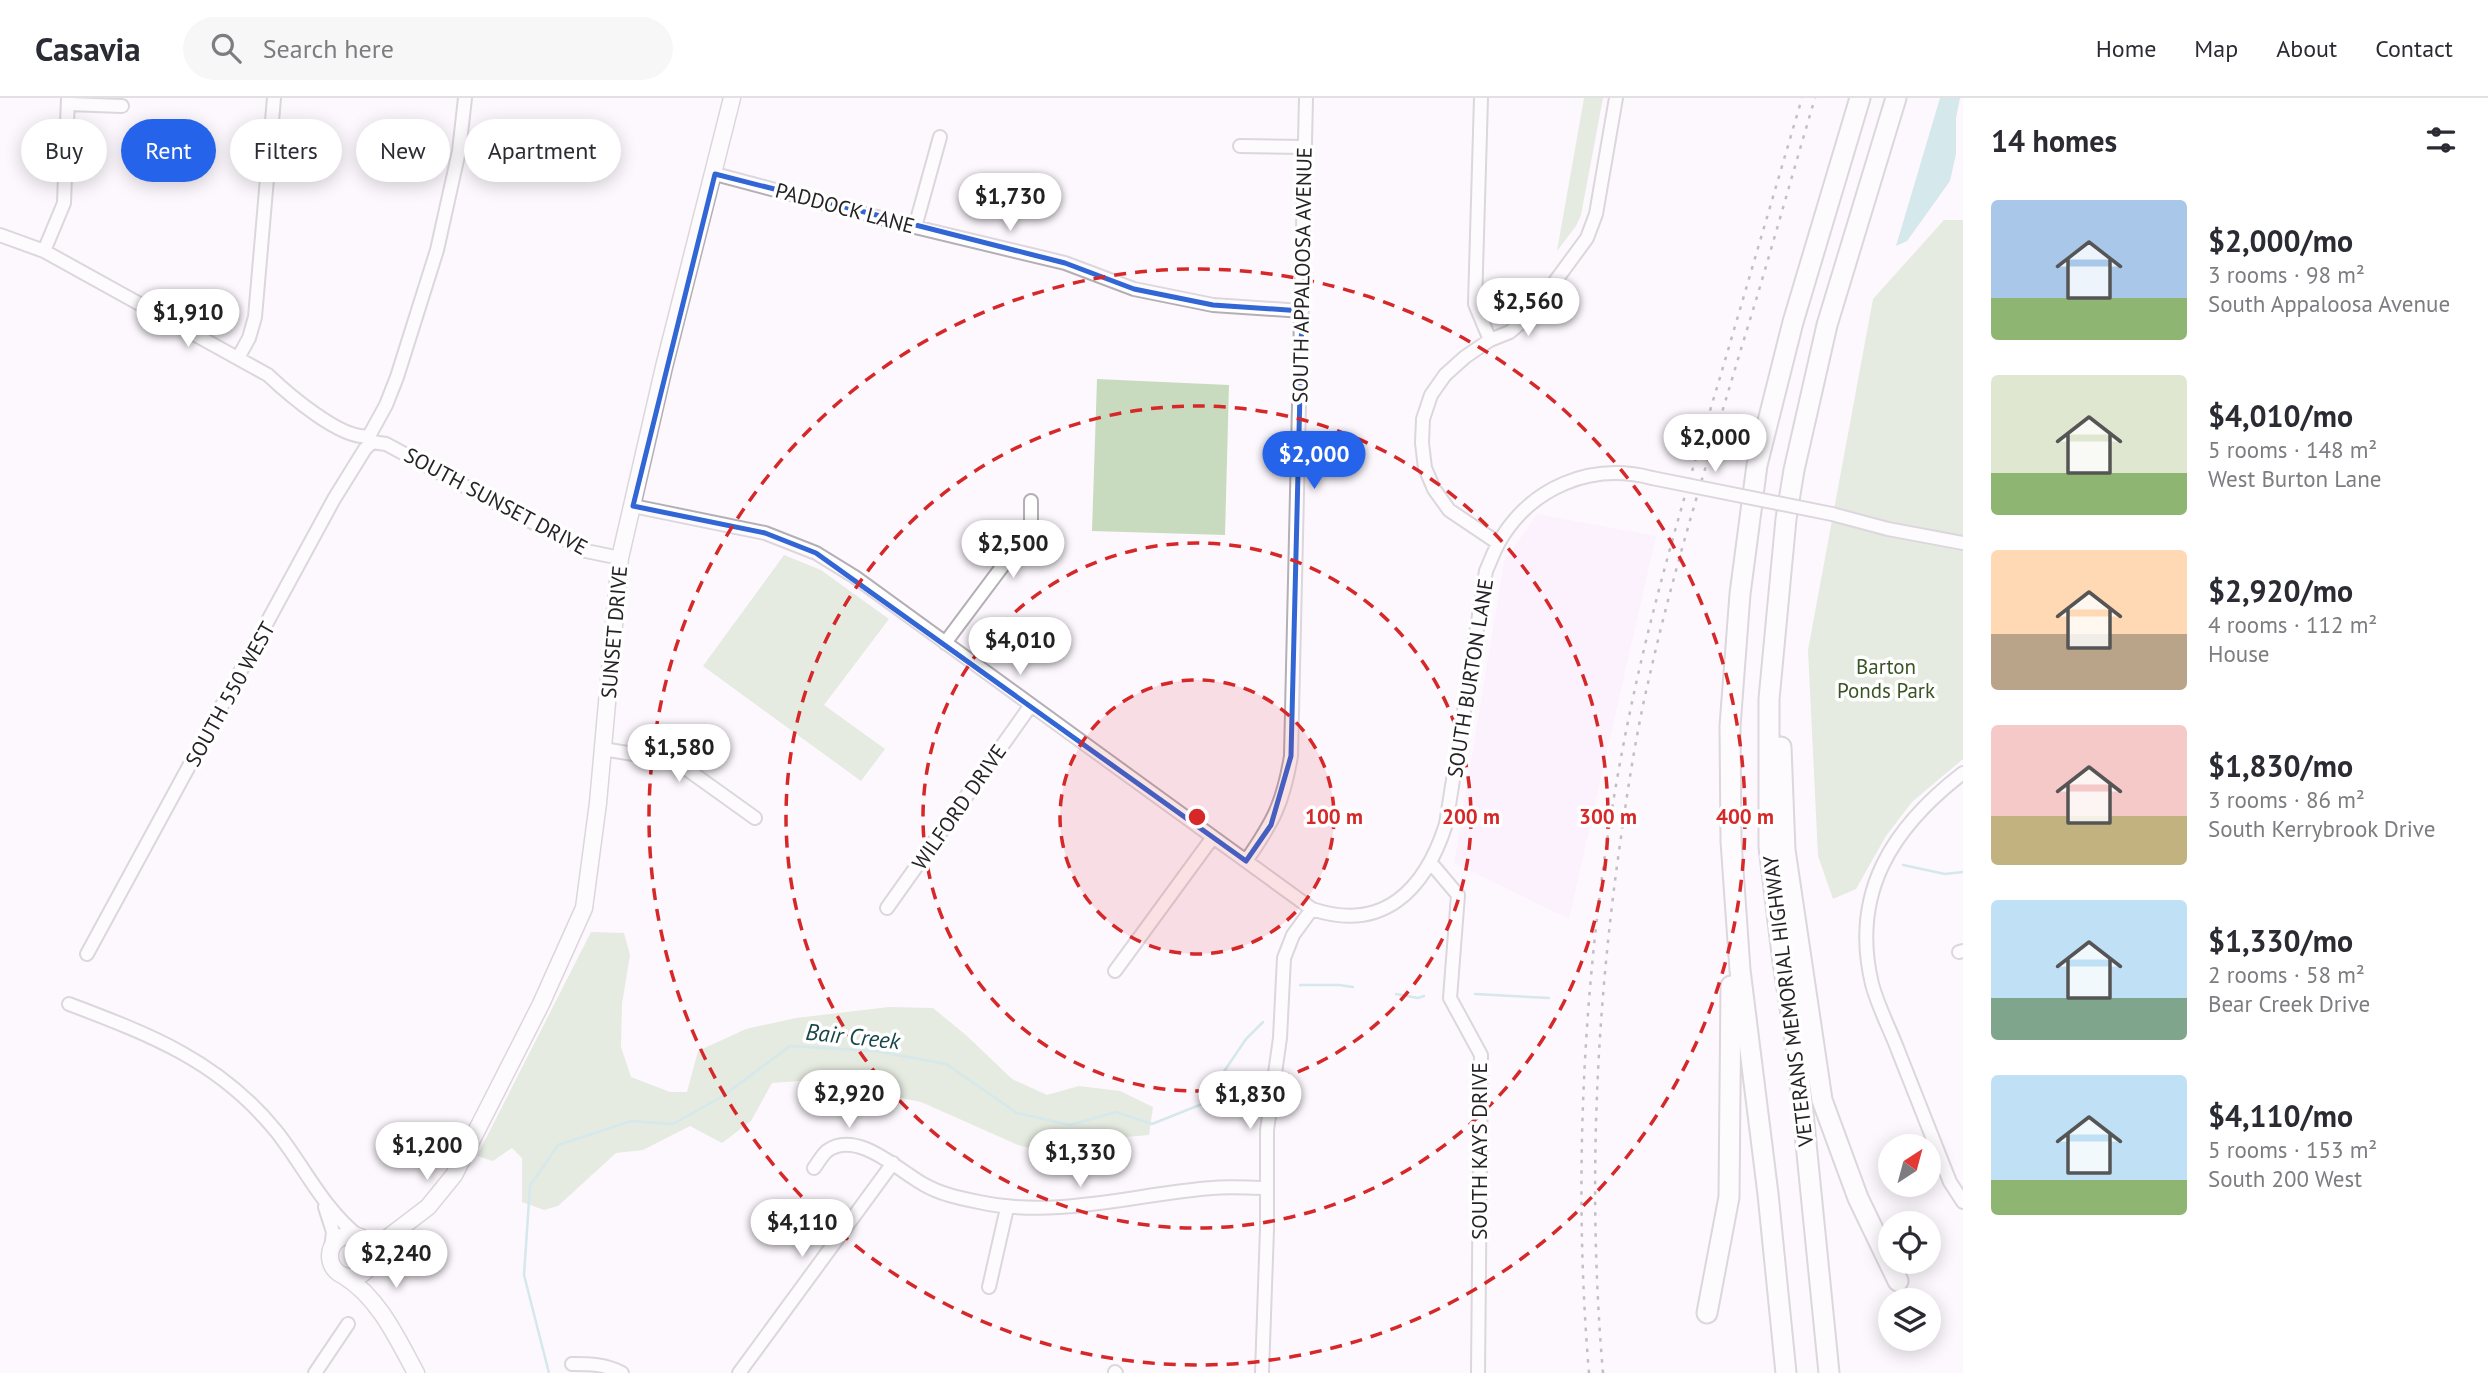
<!DOCTYPE html>
<html lang="en">
<head>
<meta charset="utf-8">
<style>
  :root { --surface:#fff; --page:#f7f7f7; --text:#2b2b33; --muted:#7c7c81; --line:#e1e1e2; --accent:#2563eb }
  body { margin:0; font-family:"PT Sans",sans-serif; background:var(--page); color:var(--text); height:100vh; display:flex; flex-direction:column; font-size:26px; white-space:nowrap }
  * { box-sizing:border-box; margin:0 }
  p { font-size:23px; color:var(--muted) }
  .icon { flex:none; width:38px; height:38px; fill:none; stroke:currentColor; stroke-width:2; stroke-linecap:round; stroke-linejoin:round }
  .map { position:relative; flex:1; overflow:hidden }
  .details { display:flex; flex-direction:column; background:var(--surface); width:525px }
  .details>* { flex:none }
  .hud { position:absolute; left:21px; top:21px; width:665px; height:63px; display:flex; gap:14px }
  .needle { width:46px; rotate:36deg }
  .fabs { position:absolute; left:1878px; top:1036px; display:grid; gap:14px }
  .fabs a { display:grid; place-items:center; width:63px; height:63px; border-radius:50%; background:var(--surface); box-shadow:0 4px 18px #0003; font-size:35px }
  .price { position:absolute; translate:-50% -60px; padding:0 16px; border-radius:24px; background:#fff; color:#222; font-size:23px; line-height:46px; filter:drop-shadow(0 2px 4px #0008) }
  .price::after { content:''; position:absolute; left:50%; top:42px; width:21px; height:16px; margin-left:-10px; background:inherit; clip-path:polygon(0 0,100% 0,50% 100%) }
  .price.active { background:var(--accent); color:#fff }
  ul { padding:0; list-style:none }
  li { display:flex; align-items:center; gap:21px; height:175px; padding:0 28px }
  li span { display:grid; place-items:center; flex:none; width:196px; height:140px; border-radius:7px; color:#555 }
  li>.icon { margin-inline-start:auto }
  span .icon { width:84px; height:84px; fill:#fffc; stroke-width:1 }
  li b { font-size:30px }
  h2 { display:flex; justify-content:space-between; align-items:center; height:84px; padding:0 28px; font-size:30px }
  .pill { padding:0 24px; border-radius:32px; background:var(--surface); box-shadow:0 4px 18px #0003; font-size:24px; line-height:63px }
  .pill.active { background:var(--accent); color:#fff }
  header { display:flex; align-items:center; gap:42px; box-sizing:border-box; height:98px; padding:0 35px; background:var(--surface); border-bottom:2px solid var(--line) }
  header strong { font-size:33px }
  nav { display:flex; gap:38px; margin-inline-start:auto; font-size:24px }
  .search { width:490px; height:63px; background:var(--page); display:flex; align-items:center; gap:18px; box-sizing:border-box; padding:0 24px; border-radius:38px; color:var(--muted); font-size:26px }
  main { display:flex; flex:1; min-height:0 }
  .map>svg:first-child { display:block }
  .industrial { fill:#fbeafc }
  .green { fill:#c9dbbe }
  .water { fill:#a4d4d7 }
  .lines { fill:none; stroke-linecap:round; stroke-linejoin:round }
  .stream { stroke:#a4d4d7; stroke-width:2.5 }
  .minor-casing { stroke:#b4aeb5; stroke-width:16 }
  .major-casing { stroke:#b4aeb5; stroke-width:19 }
  .highway-casing { stroke:#b4aeb5; stroke-width:23 }
  .minor { stroke:#fff; stroke-width:12 }
  .major { stroke:#fff; stroke-width:16 }
  .highway { stroke:#fff; stroke-width:19 }
  .rail { stroke:#7c797d; stroke-width:2.5; stroke-dasharray:3.5 7; stroke-linecap:butt }
  .minor-bridge-casing { stroke:#b4aeb5; stroke-width:16; stroke-linecap:butt }
  .minor-bridge { stroke:#fff; stroke-width:12 }
  .marked { fill:none; stroke:#3166d4; stroke-width:5; stroke-linejoin:round }
  .ring { fill:none; stroke:#d62828; stroke-width:3.5; stroke-dasharray:12 9 }
  .labels { text-anchor:middle; dominant-baseline:central; stroke-width:7; stroke-linejoin:round; paint-order:stroke }
  .street-label { font-size:21px; fill:#252325; stroke:#fff }
  .park-label { font-size:21px; fill:#395424; stroke:#fff }
  .water-label { font-size:23px; font-style:italic; fill:#194547; stroke:#fff }
  .centre { fill:#d62828; stroke:#fff; stroke-width:3.5 }
  .ring-label { font-size:21px; text-anchor:middle; font-weight:bold; fill:#d62828; stroke:#fff; stroke-width:7; stroke-linejoin:round; paint-order:stroke }
</style>
</head>
<body>
<header>
<strong>Casavia</strong>
<div class="search"><svg class="icon" aria-label="search" viewBox="0 0 24 24"><circle cx="10" cy="10" r="6"/><path d="M15 15l6 6"/></svg>Search here</div>
<nav><a>Home</a><a>Map</a><a>About</a><a>Contact</a></nav>
</header>
<main>
<div class="map">
<svg width="1963" height="1275" viewBox="0 0 1963 1275">
  <rect width="100%" height="100%" fill="#fdf8fe"/>
  <path class="industrial" d="M 1537,416 L 1656,438 L 1569,821 L 1454,765 L 1504,464 Z"/>
  <path class="green" d="M 1584,0 L 1603,0 L 1581,117 L 1576,128 L 1557,153 Z
    M 1944,122 L 1963,122 L 1963,661 L 1912,704 L 1886,738 L 1856,791 L 1833,801 L 1818,758 L 1808,552 L 1873,201 Z
    M 1488,185 L 1533,187 L 1522,204 L 1499,223 L 1493,220 L 1488,209 Z
    M 1097,281 L 1229,287 L 1225,437 L 1092,433 Z
    M 784,457 L 821,472 L 889,521 L 824,607 L 885,651 L 861,683 L 703,568 Z
    M 591,834 L 624,835 L 630,857 L 622,906 L 621,949 L 631,979 L 670,994 L 687,994 L 698,953 L 746,931 L 796,920 L 889,909 L 933,910 L 967,938 L 1012,981 L 1047,997 L 1079,988 L 1120,993 L 1153,1009 L 1149,1037 L 1103,1041 L 1062,1059 L 1018,1047 L 921,1004 L 812,982 L 772,985 L 751,1023 L 722,1045 L 690,1028 L 643,1052 L 616,1055 L 558,1108 L 544,1112 L 522,1104 L 522,1060 L 512,1050 L 493,1063 L 477,1058 Z"/>
  <path class="water" d="M 1940,0 L 1960,0 L 1956,20 L 1956,56 L 1950,83 L 1907,143 L 1896,148 Z"/>
  <g class="lines">
    <path class="stream" d="M 1903,767 L 1945,776 L 1963,774
      M 1300,887 L 1339,887 L 1353,889
      M 1396,896 L 1418,900 L 1424,898
      M 1475,896 L 1549,900
      M 549,1275 L 524,1177 L 530,1088 L 558,1047 L 631,1023 L 673,1026 L 723,998 L 790,948 L 875,953 L 946,966 L 1017,1015 L 1070,1027 L 1116,1014 L 1152,1026 L 1202,1006 L 1246,941 L 1263,924"/>
    <g class="minor-casing">
      <path id="minor" d="M 1481,0 L 1475,206 L 1490,242
        M 68,6 L 122,8
        M 1240,48 L 1304,49
        M 715,76 L 915,129 L 1065,165 L 1134,191 L 1213,207 L 1302,213
        M 915,129 L 940,39
        M 0,137 L 44,153 L 268,277 C 287,295 342,343 369,338
        M 44,153 L 64,105 L 68,0
        M 238,260 L 249,240 L 255,219 L 274,0
        M 369,338 L 386,307 L 397,279 L 437,152 L 459,53 L 465,0
        M 372,344 L 386,346 L 586,453 L 620,460
        M 633,408 L 765,435 L 816,455 L 855,479 L 1312,811 C 1383,835 1425,792 1446,726 L 1486,473 C 1490,464 1494,453 1499,444 C 1531,389 1591,364 1652,380
        M 1832,416 L 1888,431 L 1963,445
        M 1498,445 L 1449,412 L 1434,391 L 1425,370 L 1422,345 L 1423,321 L 1431,297 L 1445,277 L 1465,259 L 1490,242 L 1510,234 L 1532,215 L 1587,140 L 1596,116 L 1616,0
        M 945,545 L 1031,430 L 1031,403
        M 603,651 L 669,662 L 688,672 L 755,720
        M 1963,675 C 1893,729 1850,794 1872,886 C 1878,909 1891,933 1899,955 C 1916,998 1933,1041 1950,1084 L 1963,1104
        M 1246,763 C 1273,724 1283,706 1291,658 L 1306,0
        M 1431,765 L 1458,797 L 1450,900 L 1481,957 L 1478,1275
        M 887,810 L 1031,607
        M 1959,854 L 1963,853
        M 87,856 L 334,401 L 365,351 L 372,344
        M 1115,873 L 1213,739
        M 69,906 C 151,937 219,963 276,1033 C 304,1068 322,1109 358,1138
        M 814,1070 C 818,1065 822,1057 827,1053 C 857,1031 899,1073 923,1086 C 940,1096 959,1100 979,1104 C 1057,1121 1134,1096 1212,1090 C 1230,1088 1248,1090 1266,1090
        M 325,1109 L 333,1134 L 331,1151
        M 989,1189 L 1007,1110
        M 572,1266 C 590,1266 605,1266 622,1275
        M 1115,1274 L 1116,1275
        M 315,1275 L 348,1226
        M 739,1275 L 893,1065
        M 1262,1275 L 1267,1131 L 1267,1032 L 1280,940 L 1284,860 L 1293,837 L 1312,811"/>
    </g>
    <g class="major-casing">
      <path id="major" d="M330 1158a21 21 0 1 1 42 0a21 21 0 1 1-42 0Z
        M 372,1159 L 386,1141 L 428,1109 L 454,1077 L 541,906 L 584,810 L 598,705 L 620,460 L 664,269 L 732,0
        M 344,1178 C 379,1200 397,1240 416,1275"/>
    </g>
    <g class="highway-casing">
      <path id="highway" d="M 1781,649 L 1785,752 L 1822,1002 L 1858,1100 L 1898,1183
        M 1707,1215 L 1729,1099 L 1731,888
        M 1786,1275 L 1768,1096 L 1740,872 L 1731,743 L 1730,628 L 1740,496 L 1757,367 L 1793,224 L 1860,0
        M 1829,1275 L 1797,955 L 1783,864 L 1769,749 L 1769,601 L 1786,421 L 1794,372 L 1827,227 L 1896,0"/>
    </g>
    <use href="#minor" class="minor"/>
    <use href="#major" class="major"/>
    <use href="#highway" class="highway"/>
    <path class="rail" d="M 1589,1275 C 1569,1038 1589,778 1645,547 C 1667,456 1694,366 1721,276 C 1748,184 1775,92 1802,0
      M 1603,1275 C 1588,1101 1595,925 1619,753 C 1627,697 1635,640 1648,585 C 1673,472 1708,362 1741,251 C 1767,168 1790,84 1815,0"/>
    <g class="minor-bridge-casing">
      <path id="minor-bridge" d="M 1652,380 L 1832,416"/>
    </g>
    <use href="#minor-bridge" class="minor-bridge"/>
  </g>
  <path d="M0 0H1963V1275H0ZM 715,76 L 1065,165 L 1134,191 L 1213,207 L 1302,213 L 1291,658 L 1271,727 L 1246,763 L 816,455 L 765,435 L 633,408 Z" fill="#fdf8fe" fill-opacity=".55" fill-rule="evenodd"/>
  <path class="marked" d="M 715,76 L 1065,165 L 1134,191 L 1213,207 L 1302,213 L 1291,658 L 1271,727 L 1246,763 L 816,455 L 765,435 L 633,408 Z"/>
  <circle cx="1197" cy="719" r="137" fill="#d62828" fill-opacity=".12"/>
  <g class="ring">
    <circle cx="1197" cy="719" r="137"/>
    <circle cx="1197" cy="719" r="274"/>
    <circle cx="1197" cy="719" r="411"/>
    <circle cx="1197" cy="719" r="548"/>
  </g>
  <g class="labels">
    <g class="street-label">
      <text transform="translate(845 110) rotate(15)">PADDOCK LANE</text>
      <text transform="translate(1302 177) rotate(-89)">SOUTH APPALOOSA AVENUE</text>
      <text transform="translate(496 403) rotate(28)">SOUTH SUNSET DRIVE</text>
      <text transform="translate(614 534) rotate(-85)">SUNSET DRIVE</text>
      <text transform="translate(1470 580) rotate(-81)">SOUTH BURTON LANE</text>
      <text transform="translate(230 596) rotate(-61)">SOUTH 550 WEST</text>
      <text transform="translate(959 709) rotate(-55)">WILFORD DRIVE</text>
      <text transform="translate(1788 903) rotate(-97)">VETERANS MEMORIAL HIGHWAY</text>
      <text transform="translate(1479 1053) rotate(-90)">SOUTH KAYS DRIVE</text>
    </g>
    <g class="park-label">
      <text x="1886" y="568">Barton<tspan x="1886" dy="24">Ponds Park</tspan></text>
    </g>
    <g class="water-label">
      <text transform="translate(853 938) rotate(6)">Bair Creek</text>
    </g>
  </g>
  <circle cx="1197" cy="719" r="10" class="centre"/>
  <g class="ring-label">
    <text x="1334" y="726">100 m</text>
    <text x="1471" y="726">200 m</text>
    <text x="1608" y="726">300 m</text>
    <text x="1745" y="726">400 m</text>
  </g>
</svg>
<div class="fabs">
<a><svg class="needle" viewBox="-14 -14 28 28"><path d="M0-13l5 13h-10z" fill="#e53935"/><path d="M0 13l5-13h-10z" fill="#7c7c81"/></svg></a>
<a><svg class="icon" aria-label="locate" viewBox="0 0 24 24"><circle cx="12" cy="12" r="6"/><path d="M12 2v4M12 18v4M2 12h4M18 12h4"/></svg></a>
<a><svg class="icon" aria-label="layers" viewBox="0 0 24 24"><path d="M12 4l9 5-9 5-9-5zM3 14l9 5 9-5"/></svg></a>
</div>
<b class="price" style="left:1010px;top:135px">$1,730</b>
<b class="price" style="left:1528px;top:240px">$2,560</b>
<b class="price" style="left:188px;top:251px">$1,910</b>
<b class="price" style="left:1715px;top:376px">$2,000</b>
<b class="price active" style="left:1314px;top:393px">$2,000</b>
<b class="price" style="left:1013px;top:482px">$2,500</b>
<b class="price" style="left:1020px;top:579px">$4,010</b>
<b class="price" style="left:679px;top:686px">$1,580</b>
<b class="price" style="left:849px;top:1032px">$2,920</b>
<b class="price" style="left:1250px;top:1033px">$1,830</b>
<b class="price" style="left:427px;top:1084px">$1,200</b>
<b class="price" style="left:1080px;top:1091px">$1,330</b>
<b class="price" style="left:802px;top:1161px">$4,110</b>
<b class="price" style="left:396px;top:1192px">$2,240</b>
<div class="hud">
<a class="pill">Buy</a>
<a class="pill active">Rent</a>
<a class="pill">Filters</a>
<a class="pill">New</a>
<a class="pill">Apartment</a>
</div>
</div>
<section class="details">
<h2>14 homes<svg class="icon" aria-label="filters" viewBox="0 0 24 24"><path d="M4 7h16M4 17h16"/><circle cx="9" cy="7" r="2"/><circle cx="15" cy="17" r="2"/></svg></h2>
<ul>
<li><span style="background:linear-gradient(#a9c7e8 70%,#8fb573 0)"><svg class="icon" aria-label="home" viewBox="0 0 24 24"><path d="M3 11l9-7 9 7M6 9v11h12V9"/></svg></span><div><b>$2,000/mo</b><p>3 rooms · 98 m²</p><p>South Appaloosa Avenue</p></div></li>
<li><span style="background:linear-gradient(#dfe7d0 70%,#8fb573 0)"><svg class="icon" aria-label="home" viewBox="0 0 24 24"><path d="M3 11l9-7 9 7M6 9v11h12V9"/></svg></span><div><b>$4,010/mo</b><p>5 rooms · 148 m²</p><p>West Burton Lane</p></div></li>
<li><span style="background:linear-gradient(#ffd9b3 60%,#b9a48a 0)"><svg class="icon" aria-label="home" viewBox="0 0 24 24"><path d="M3 11l9-7 9 7M6 9v11h12V9"/></svg></span><div><b>$2,920/mo</b><p>4 rooms · 112 m²</p><p>House</p></div></li>
<li><span style="background:linear-gradient(#f6c9c9 65%,#c2b280 0)"><svg class="icon" aria-label="home" viewBox="0 0 24 24"><path d="M3 11l9-7 9 7M6 9v11h12V9"/></svg></span><div><b>$1,830/mo</b><p>3 rooms · 86 m²</p><p>South Kerrybrook Drive</p></div></li>
<li><span style="background:linear-gradient(#bfe0f5 70%,#7fa58c 0)"><svg class="icon" aria-label="home" viewBox="0 0 24 24"><path d="M3 11l9-7 9 7M6 9v11h12V9"/></svg></span><div><b>$1,330/mo</b><p>2 rooms · 58 m²</p><p>Bear Creek Drive</p></div></li>
<li><span style="background:linear-gradient(#bfe0f5 75%,#8fb573 0)"><svg class="icon" aria-label="home" viewBox="0 0 24 24"><path d="M3 11l9-7 9 7M6 9v11h12V9"/></svg></span><div><b>$4,110/mo</b><p>5 rooms · 153 m²</p><p>South 200 West</p></div></li>
</ul>
</section>
</main>
</body>
</html>
